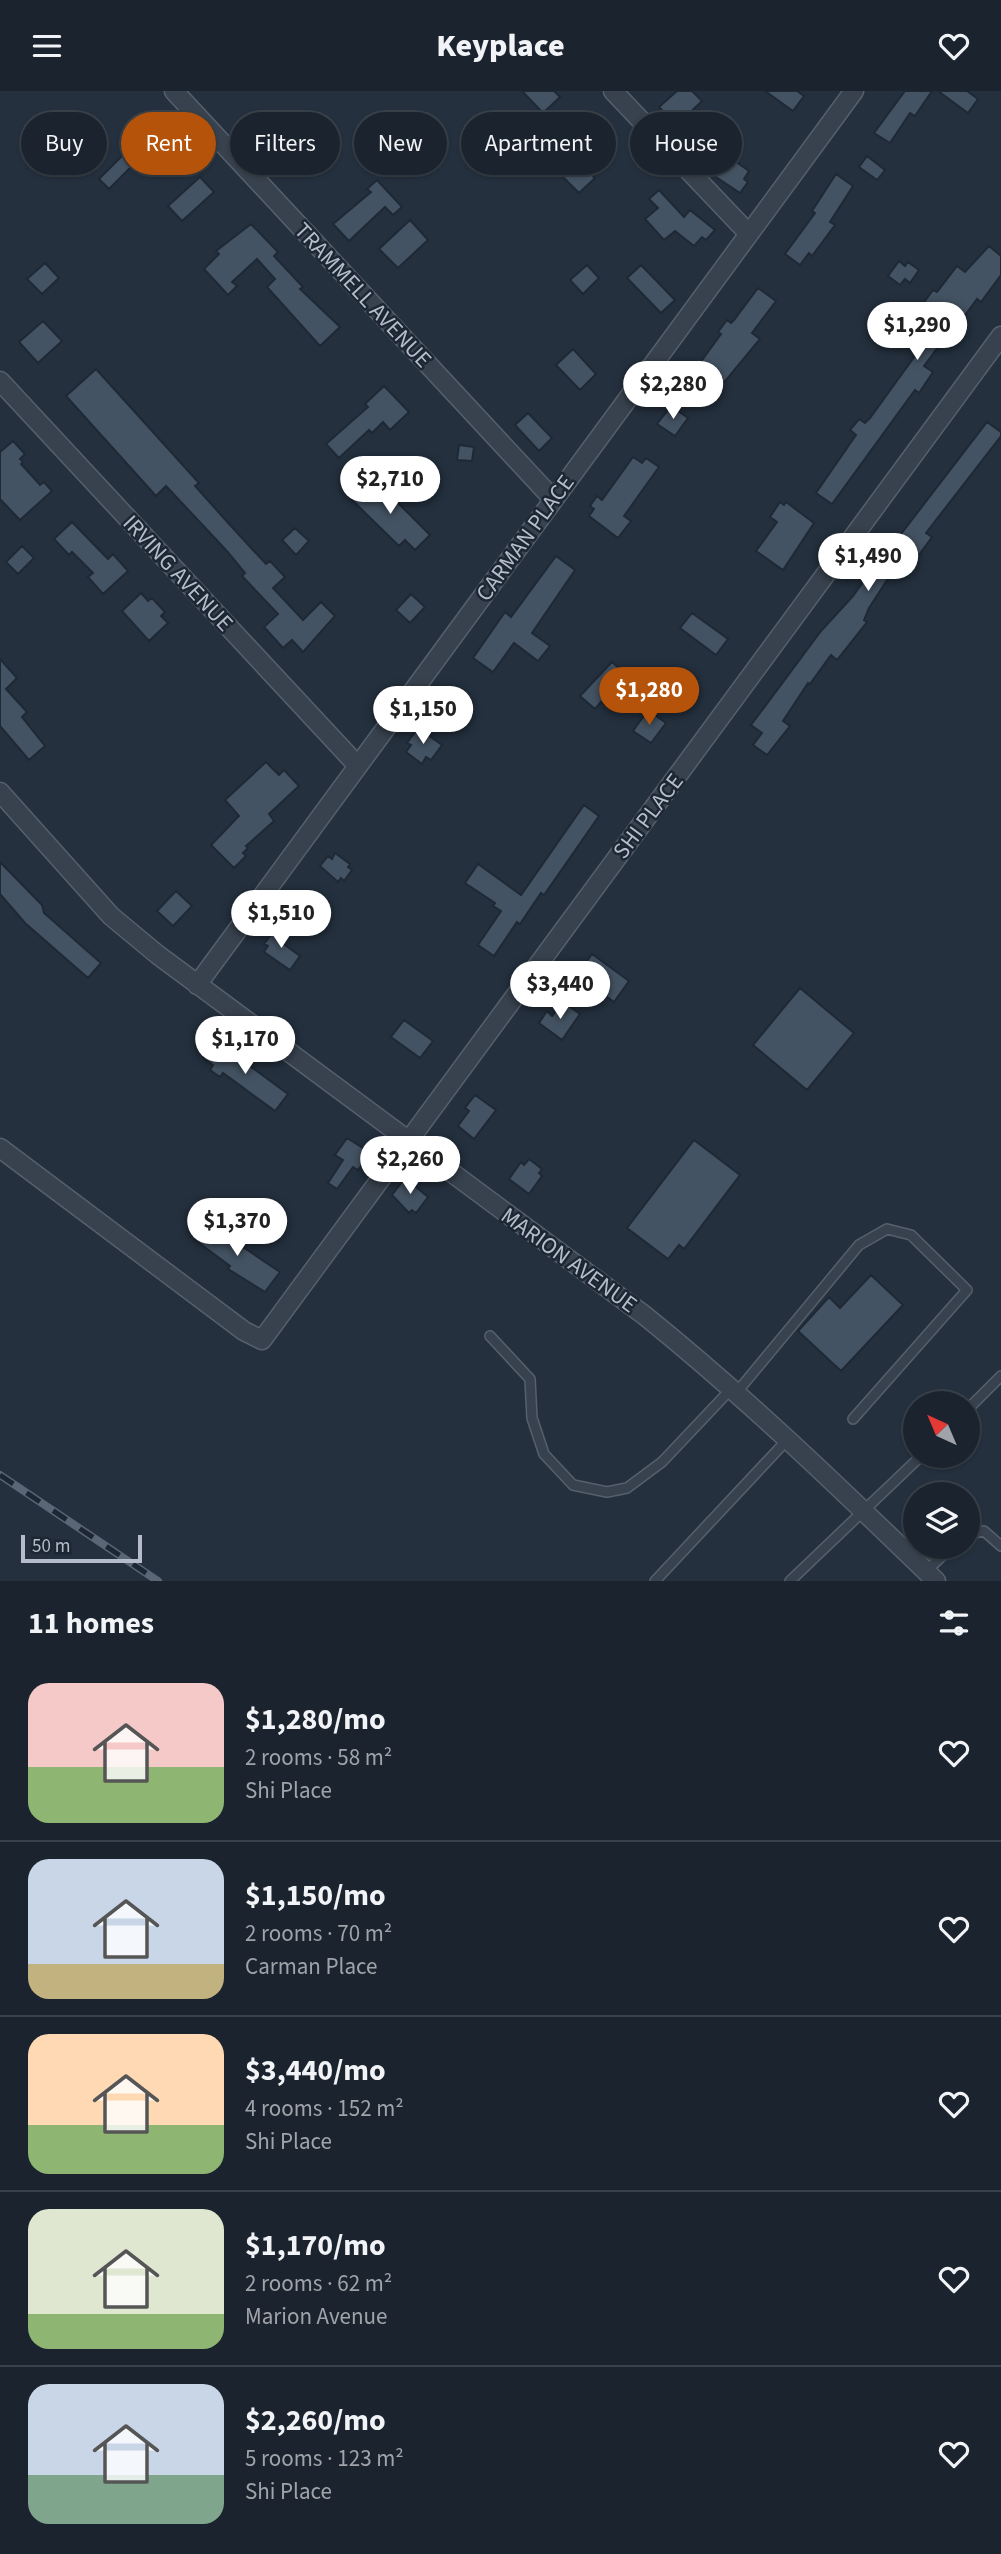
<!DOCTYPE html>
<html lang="en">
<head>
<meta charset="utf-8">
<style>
  :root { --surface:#1b242e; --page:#242c36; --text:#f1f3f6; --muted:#a0a4aa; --line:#39414a; --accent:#b45309 }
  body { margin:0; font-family:"Source Sans 3",sans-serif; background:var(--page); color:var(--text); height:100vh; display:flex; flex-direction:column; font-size:26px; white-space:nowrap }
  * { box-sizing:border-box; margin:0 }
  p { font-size:23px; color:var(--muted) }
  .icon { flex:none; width:38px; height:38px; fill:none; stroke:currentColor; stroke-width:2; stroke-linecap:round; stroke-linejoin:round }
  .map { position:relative; height:1490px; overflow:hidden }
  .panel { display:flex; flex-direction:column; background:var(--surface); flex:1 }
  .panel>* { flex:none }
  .hud { position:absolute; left:21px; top:21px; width:959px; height:63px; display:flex; gap:14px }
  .needle { width:46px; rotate:316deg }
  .tools { position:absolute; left:903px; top:1300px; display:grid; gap:14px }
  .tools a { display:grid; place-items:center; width:77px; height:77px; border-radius:50%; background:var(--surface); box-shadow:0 2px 5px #0004,0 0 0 2px var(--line); font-size:35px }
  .scale { position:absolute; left:21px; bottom:18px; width:121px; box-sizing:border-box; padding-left:7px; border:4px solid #b4bdc9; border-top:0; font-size:19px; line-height:24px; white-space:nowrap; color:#b4bdc9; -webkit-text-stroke:5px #1d2733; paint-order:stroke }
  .price { position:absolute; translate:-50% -60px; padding:0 16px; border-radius:24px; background:#fff; color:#222; font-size:23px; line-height:46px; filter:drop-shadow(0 2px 4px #0008) }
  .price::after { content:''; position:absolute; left:50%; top:42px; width:21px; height:16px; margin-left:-10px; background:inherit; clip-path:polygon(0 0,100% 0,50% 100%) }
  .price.on { background:var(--accent); color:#fff }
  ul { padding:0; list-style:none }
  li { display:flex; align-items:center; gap:21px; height:175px; padding:0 28px }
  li+li { border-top:2px solid var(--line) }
  li span { display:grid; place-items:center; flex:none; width:196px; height:140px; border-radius:21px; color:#555 }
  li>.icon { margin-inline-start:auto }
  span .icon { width:84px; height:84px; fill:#fffc; stroke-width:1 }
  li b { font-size:30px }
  h2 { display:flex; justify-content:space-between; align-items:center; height:84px; padding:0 28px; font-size:30px }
  .tag { padding:0 24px; border-radius:32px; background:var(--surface); box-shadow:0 2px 5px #0004,0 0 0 2px var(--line); font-size:24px; line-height:63px }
  .tag.on { background:var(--accent); color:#fff }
  header { display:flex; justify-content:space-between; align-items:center; height:91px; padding:0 28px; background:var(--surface); font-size:32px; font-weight:800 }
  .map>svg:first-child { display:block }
  .building { fill:#445363; stroke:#1f2935; stroke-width:2 }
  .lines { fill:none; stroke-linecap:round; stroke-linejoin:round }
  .service-casing { stroke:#56606c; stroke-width:12 }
  .minor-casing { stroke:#56606c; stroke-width:21 }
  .service { stroke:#38424e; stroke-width:9 }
  .minor { stroke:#38424e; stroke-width:18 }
  .rail-casing { stroke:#5a6675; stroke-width:8 }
  .rail { stroke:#1d2733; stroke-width:5; stroke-dasharray:16; stroke-linecap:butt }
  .labels { text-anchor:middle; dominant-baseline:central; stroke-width:5; stroke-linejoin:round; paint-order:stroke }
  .street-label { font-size:23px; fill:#b4bdc9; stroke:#1d2733 }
</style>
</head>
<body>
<header><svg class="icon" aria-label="menu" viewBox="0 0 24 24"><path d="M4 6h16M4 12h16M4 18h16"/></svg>Keyplace<svg class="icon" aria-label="heart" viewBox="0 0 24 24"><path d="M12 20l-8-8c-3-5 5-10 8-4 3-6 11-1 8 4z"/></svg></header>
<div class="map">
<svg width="1001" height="1490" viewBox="0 0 1001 1490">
  <rect width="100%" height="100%" fill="#24303e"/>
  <path class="building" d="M 522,0 L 554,0 L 560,6 L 543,22 Z
    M 677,0 L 692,0 L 702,10 L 680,31 L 672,22 L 668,26 L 659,16 Z
    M 765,0 L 797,0 L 804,5 L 793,20 Z
    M 905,0 L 932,0 L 915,25 L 910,22 L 890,52 L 874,42 Z
    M 938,0 L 967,0 L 978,8 L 968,22 Z
    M 137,30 L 143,36 L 148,32 L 164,49 L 155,57 L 169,71 L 156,83 L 141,66 L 109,98 L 99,88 L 131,56 L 127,52 L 134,46 L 127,39 Z
    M 571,55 L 581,65 L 577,69 L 595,87 L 579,102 L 550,73 Z
    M 726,64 L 749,80 L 744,88 L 748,91 L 740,102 L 713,84 Z
    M 867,65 L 885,79 L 877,89 L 859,76 Z
    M 836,83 L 853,95 L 830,131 L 835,134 L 812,165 L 809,162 L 800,174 L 785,163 L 815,122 L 812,120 Z
    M 200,86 L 214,101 L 182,130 L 168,115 Z
    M 377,89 L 402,116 L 393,124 L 385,116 L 349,150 L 333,133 L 371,101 L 367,98 Z
    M 659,99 L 684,126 L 690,119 L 715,139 L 706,149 L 702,146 L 694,155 L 675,140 L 664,149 L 645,128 L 658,117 L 649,108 Z
    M 410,129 L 428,149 L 398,177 L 379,158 Z
    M 251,133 L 278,161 L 274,165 L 303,196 L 300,198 L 340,236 L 320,255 L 267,196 L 275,188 L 257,168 L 232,191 L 237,195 L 228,204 L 204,178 L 219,163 L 216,160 Z
    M 989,155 L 1001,165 L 1001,184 L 981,211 L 977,208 L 952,242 L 950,240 L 924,275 L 933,281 L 919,302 L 915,299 L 832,413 L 816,402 L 856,344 L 850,339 L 859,328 L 865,332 L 870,327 L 917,262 L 911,258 L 934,229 L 919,218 L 933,199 L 937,201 L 957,175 L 965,181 Z
    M 899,170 L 905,175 L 908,171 L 919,179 L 910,192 L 905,188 L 900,194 L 888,185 Z
    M 45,172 L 59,187 L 42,203 L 27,188 Z
    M 587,174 L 599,187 L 583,203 L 570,189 Z
    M 641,174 L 675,209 L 661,222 L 627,187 Z
    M 758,197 L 776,210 L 752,242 L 760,248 L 722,294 L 697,276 L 721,243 L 718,241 L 727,229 L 731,232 L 734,229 Z
    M 43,230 L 62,250 L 38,272 L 19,251 Z
    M 573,258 L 596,283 L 580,299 L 556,274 Z
    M 96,278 L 199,392 L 195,395 L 230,434 L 266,473 L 270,470 L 285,486 L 273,497 L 303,529 L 321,511 L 335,525 L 303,561 L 292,549 L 283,557 L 264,536 L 278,523 L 242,485 L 245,482 L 226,459 L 166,395 L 156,405 L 66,305 Z
    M 384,295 L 409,321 L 390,339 L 383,331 L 372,342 L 369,339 L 339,367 L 326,353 L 368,316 L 365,313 Z
    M 671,315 L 688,327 L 675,345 L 657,333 Z
    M 528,322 L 552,347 L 539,360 L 515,334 Z
    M 987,331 L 1001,341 L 1001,345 L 926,442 L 932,446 L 908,479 L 898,472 L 869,517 L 864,529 L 867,531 L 837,569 L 831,564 L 810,593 L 808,592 L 783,630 L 790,635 L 767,664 L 753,654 L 762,642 L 751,634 L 821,540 L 853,505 L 889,454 L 891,456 Z
    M 13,350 L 25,363 L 20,368 L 23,371 L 21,373 L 40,394 L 44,391 L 52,400 L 20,429 L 0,408 L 0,361 Z
    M 459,354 L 474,356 L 472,370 L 457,369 Z
    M 633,366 L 642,372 L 646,367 L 659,376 L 624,425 L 631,430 L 618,447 L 589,425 L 594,418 L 590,415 L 597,405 L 602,409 Z
    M 374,388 L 430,444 L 415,459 L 405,449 L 399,455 L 352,409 Z
    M 780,411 L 784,414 L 786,411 L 814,432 L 783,479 L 756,460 L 777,431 L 770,426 Z
    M 72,431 L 108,468 L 113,463 L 128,480 L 103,503 L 88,486 L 93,482 L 72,461 L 69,464 L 54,448 Z
    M 295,437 L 309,450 L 296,464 L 282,449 Z
    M 22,455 L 34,467 L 18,483 L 6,471 Z
    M 556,465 L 575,479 L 532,542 L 550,555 L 538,570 L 514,552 L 493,581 L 473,567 L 505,521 L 511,526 Z
    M 141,502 L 148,510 L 152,507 L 165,521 L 161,525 L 168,532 L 149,550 L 122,520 Z
    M 411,503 L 425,516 L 410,532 L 396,519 Z
    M 692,522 L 728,548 L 716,564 L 680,537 Z
    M 0,568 L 17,587 L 6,598 L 27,621 L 22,626 L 45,655 L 29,669 L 0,635 Z
    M 612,571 L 626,583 L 615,597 L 624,605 L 611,619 L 601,611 L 595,618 L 580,605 Z
    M 648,619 L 666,632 L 651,652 L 633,640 Z
    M 418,637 L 442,654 L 431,669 L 426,666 L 422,673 L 406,661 L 411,654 L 407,652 Z
    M 266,671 L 279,684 L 284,679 L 299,695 L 269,723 L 274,730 L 246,755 L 248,757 L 243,762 L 246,765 L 234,777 L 211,754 L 239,725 L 225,709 Z
    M 584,714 L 599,725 L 544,804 L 541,802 L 520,833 L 517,831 L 494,865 L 478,854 L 501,820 L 493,815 L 495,812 L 465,792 L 478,773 L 521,804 Z
    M 335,762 L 350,773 L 348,776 L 352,779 L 344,790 L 341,787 L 338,791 L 320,775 L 328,765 L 332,768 Z
    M 0,771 L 42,814 L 44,822 L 101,872 L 88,887 L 25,832 L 0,803 Z
    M 176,800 L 192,815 L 173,835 L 157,820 Z
    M 276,837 L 286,844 L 281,851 L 300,865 L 290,879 L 264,861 L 268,855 L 264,853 Z
    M 592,863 L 629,890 L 614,911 L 577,884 Z
    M 800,897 L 854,942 L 807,999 L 753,954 Z
    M 563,911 L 580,923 L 562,949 L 539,932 L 547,920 L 552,925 Z
    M 404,929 L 433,950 L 420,967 L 391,946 Z
    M 217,951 L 288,1003 L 275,1020 L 223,982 L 220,986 L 210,979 L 213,974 L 204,968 Z
    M 475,1004 L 496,1019 L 474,1048 L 458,1035 L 469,1020 L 465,1017 Z
    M 347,1047 L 371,1062 L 358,1079 L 353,1076 L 337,1098 L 328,1092 L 343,1069 L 335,1064 Z
    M 694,1049 L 740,1084 L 684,1158 L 679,1154 L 668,1168 L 627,1137 Z
    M 529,1068 L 542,1078 L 539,1082 L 542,1085 L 529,1103 L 509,1088 L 521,1071 L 524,1074 Z
    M 405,1087 L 428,1106 L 416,1122 L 412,1119 L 409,1122 L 392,1104 Z
    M 201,1130 L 240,1160 L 243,1156 L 280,1181 L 265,1201 L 228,1178 L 230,1175 L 191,1146 Z
    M 871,1184 L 903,1214 L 841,1280 L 798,1240 L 829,1206 L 840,1217 Z"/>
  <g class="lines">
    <g class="service-casing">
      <path id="service" d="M 490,1245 L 530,1288 L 532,1327 L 544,1363 L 573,1394 L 607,1401 L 627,1397 L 662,1371 L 732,1297
        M 737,1301 L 859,1154 L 887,1138 L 911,1144 L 967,1199 L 853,1328
        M 968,1318 L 1001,1285
        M 968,1443 L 984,1440 L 1001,1455
        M 926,1480 L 952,1456
        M 655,1490 L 788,1348
        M 790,1490 L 921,1365"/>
    </g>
    <g class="minor-casing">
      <path id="minor" d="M 174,0 L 553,408
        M 613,0 L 749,143
        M 0,290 L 357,674
        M 0,701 L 111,825 L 158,864 L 644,1224 C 747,1307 841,1398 936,1490
        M 197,894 L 854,0
        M 0,1057 L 244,1240 L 262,1249 L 1001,245"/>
    </g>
    <use href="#service" class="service"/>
    <use href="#minor" class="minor"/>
    <g class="rail-casing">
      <path id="rail" d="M 0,1384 L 158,1490"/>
    </g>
    <use href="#rail" class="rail"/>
  </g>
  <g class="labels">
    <g class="street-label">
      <text transform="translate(363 204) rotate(47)">TRAMMELL AVENUE</text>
      <text transform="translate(525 447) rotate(-54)">CARMAN PLACE</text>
      <text transform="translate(178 482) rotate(47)">IRVING AVENUE</text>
      <text transform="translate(648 725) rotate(-53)">SHI PLACE</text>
      <text transform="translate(569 1169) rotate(36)">MARION AVENUE</text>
    </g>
  </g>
</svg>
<div class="tools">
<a><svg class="needle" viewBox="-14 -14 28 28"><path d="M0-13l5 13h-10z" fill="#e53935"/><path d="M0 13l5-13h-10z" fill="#a0a4aa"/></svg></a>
<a><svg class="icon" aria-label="layers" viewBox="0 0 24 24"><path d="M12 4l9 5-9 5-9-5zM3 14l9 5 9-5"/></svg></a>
</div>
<div class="scale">50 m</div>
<b class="price" style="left:917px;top:271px">$1,290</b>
<b class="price" style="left:673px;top:330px">$2,280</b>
<b class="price" style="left:390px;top:425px">$2,710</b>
<b class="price" style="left:868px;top:502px">$1,490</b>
<b class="price on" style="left:649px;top:636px">$1,280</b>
<b class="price" style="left:423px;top:655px">$1,150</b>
<b class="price" style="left:281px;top:859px">$1,510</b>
<b class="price" style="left:560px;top:930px">$3,440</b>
<b class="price" style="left:245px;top:985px">$1,170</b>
<b class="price" style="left:410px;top:1105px">$2,260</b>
<b class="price" style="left:237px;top:1167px">$1,370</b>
<div class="hud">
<a class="tag">Buy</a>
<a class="tag on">Rent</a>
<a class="tag">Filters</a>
<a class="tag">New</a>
<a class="tag">Apartment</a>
<a class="tag">House</a>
</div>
</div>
<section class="panel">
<h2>11 homes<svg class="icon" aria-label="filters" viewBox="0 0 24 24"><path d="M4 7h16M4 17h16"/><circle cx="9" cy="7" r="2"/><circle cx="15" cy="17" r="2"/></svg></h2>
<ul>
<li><span style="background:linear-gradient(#f6c9c9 60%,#8fb573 0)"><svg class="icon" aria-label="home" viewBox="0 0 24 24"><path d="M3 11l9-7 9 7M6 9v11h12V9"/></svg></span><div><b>$1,280/mo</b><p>2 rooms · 58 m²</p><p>Shi Place</p></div><svg class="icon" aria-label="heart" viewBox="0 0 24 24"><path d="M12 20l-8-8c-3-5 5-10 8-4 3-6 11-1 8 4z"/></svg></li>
<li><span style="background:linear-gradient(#c9d6e8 75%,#c2b280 0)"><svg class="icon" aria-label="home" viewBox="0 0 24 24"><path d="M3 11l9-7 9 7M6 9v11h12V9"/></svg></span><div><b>$1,150/mo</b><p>2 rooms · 70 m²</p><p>Carman Place</p></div><svg class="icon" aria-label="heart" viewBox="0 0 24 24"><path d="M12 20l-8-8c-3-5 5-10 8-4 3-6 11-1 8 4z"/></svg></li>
<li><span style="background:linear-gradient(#ffd9b3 65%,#8fb573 0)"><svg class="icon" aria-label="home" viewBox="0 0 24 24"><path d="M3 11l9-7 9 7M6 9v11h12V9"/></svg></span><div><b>$3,440/mo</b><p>4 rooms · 152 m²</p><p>Shi Place</p></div><svg class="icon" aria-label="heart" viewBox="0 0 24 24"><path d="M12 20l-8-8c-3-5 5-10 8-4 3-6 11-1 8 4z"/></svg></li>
<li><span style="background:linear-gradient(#dfe7d0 75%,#8fb573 0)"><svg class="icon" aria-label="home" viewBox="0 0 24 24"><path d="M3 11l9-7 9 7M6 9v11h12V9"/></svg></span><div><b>$1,170/mo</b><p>2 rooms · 62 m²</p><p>Marion Avenue</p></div><svg class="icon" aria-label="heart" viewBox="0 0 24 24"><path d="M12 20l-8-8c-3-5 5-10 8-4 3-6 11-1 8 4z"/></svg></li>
<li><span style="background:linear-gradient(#c9d6e8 65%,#7fa58c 0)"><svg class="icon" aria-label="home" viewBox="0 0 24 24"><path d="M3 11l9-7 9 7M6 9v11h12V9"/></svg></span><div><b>$2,260/mo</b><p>5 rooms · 123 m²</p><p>Shi Place</p></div><svg class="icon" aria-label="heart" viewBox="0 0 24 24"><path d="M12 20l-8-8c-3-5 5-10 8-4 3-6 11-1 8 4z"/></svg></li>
</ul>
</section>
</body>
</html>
